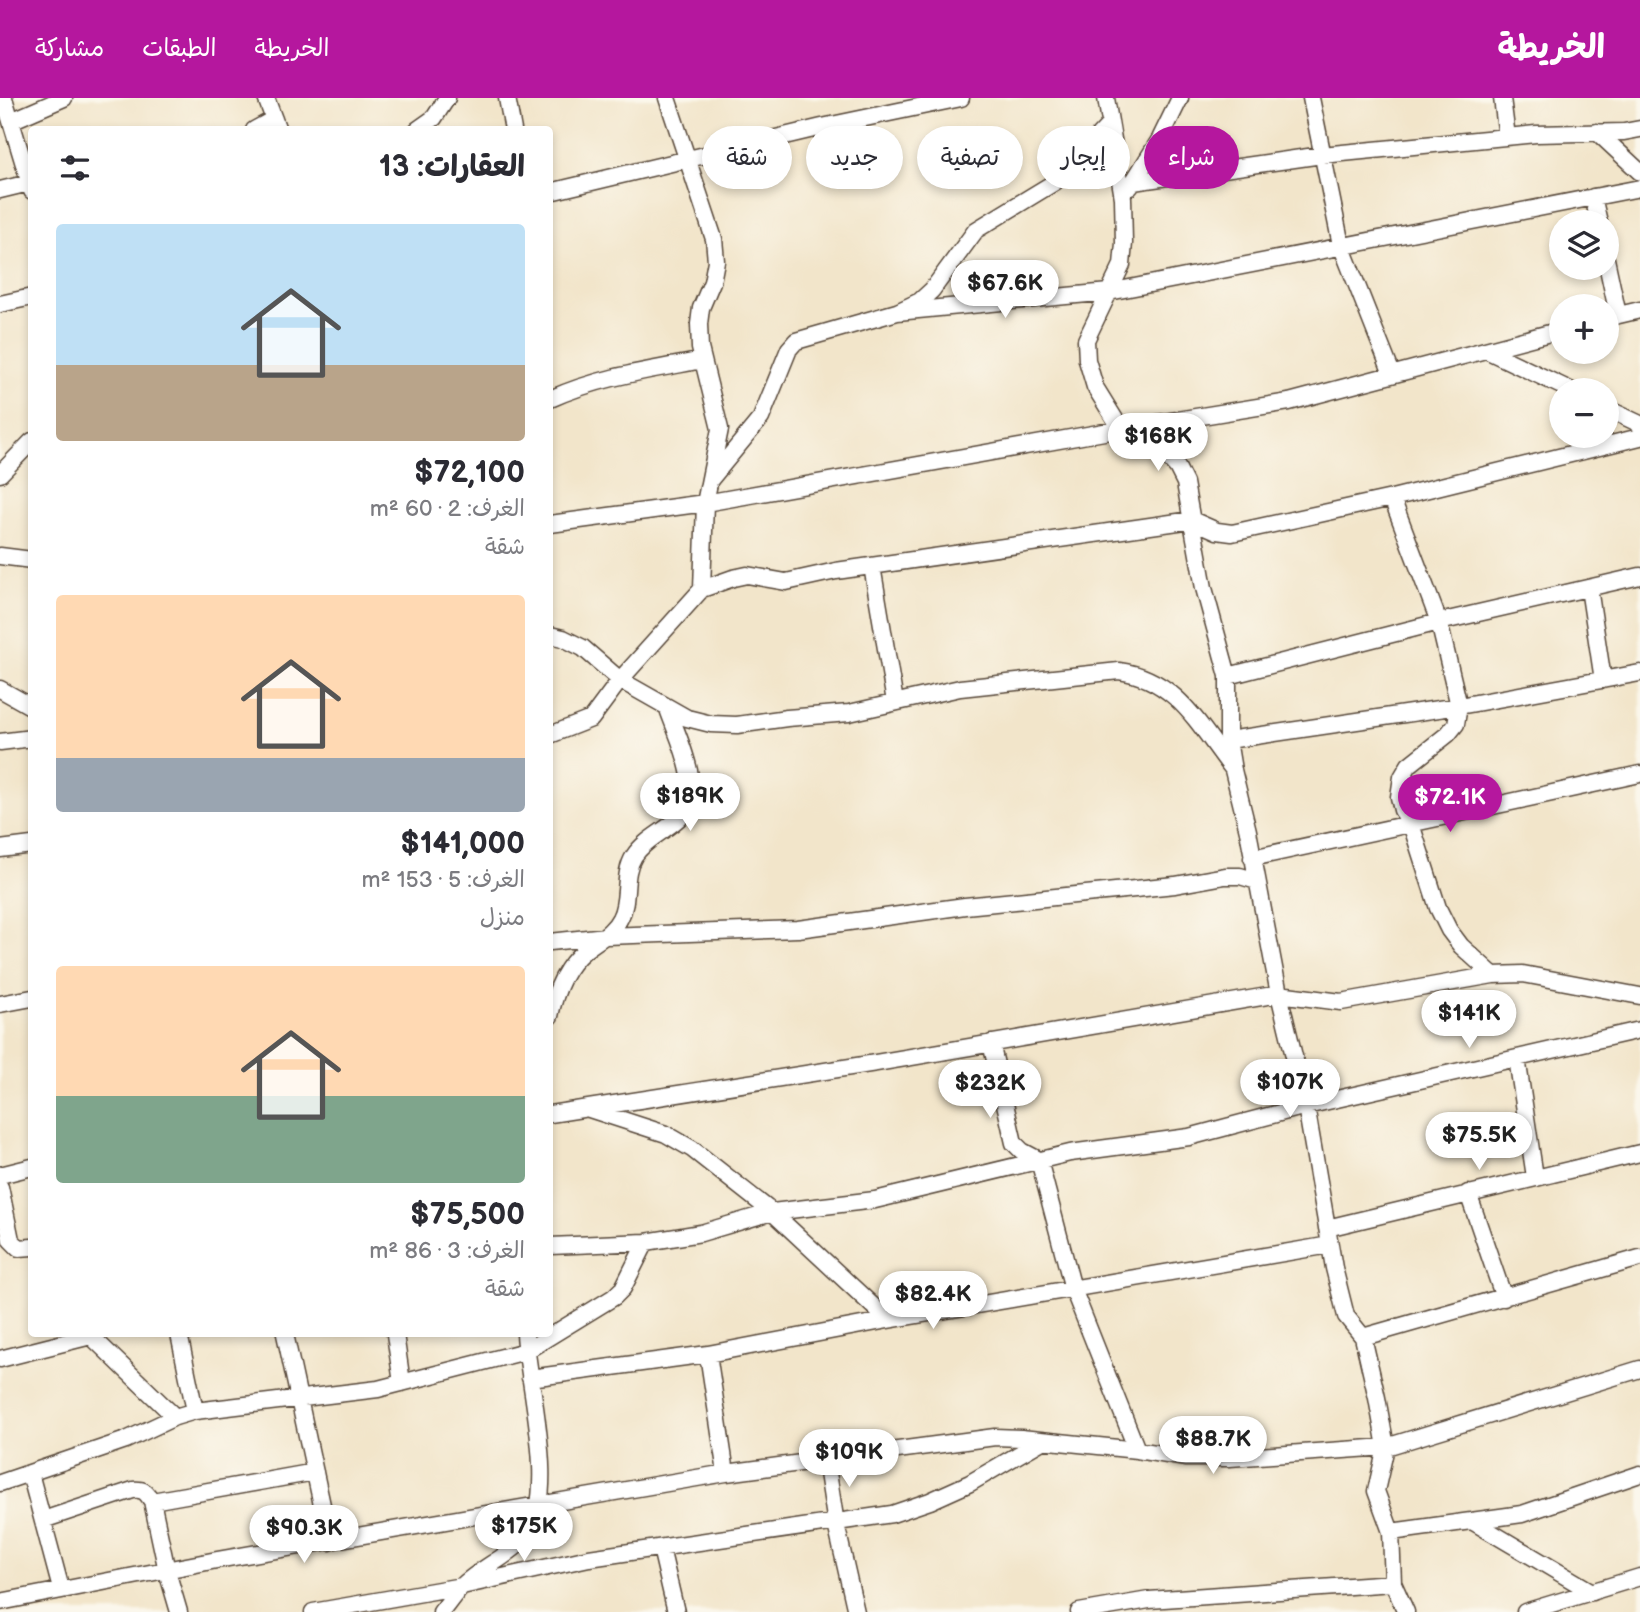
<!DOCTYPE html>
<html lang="ar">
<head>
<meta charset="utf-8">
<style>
  :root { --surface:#fff; --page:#f7f7f7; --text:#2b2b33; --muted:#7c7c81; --accent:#b5179e }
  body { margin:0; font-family:"Balsamiq Sans","Playpen Sans Arabic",sans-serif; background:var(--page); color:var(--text); direction:rtl; height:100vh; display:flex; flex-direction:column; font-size:26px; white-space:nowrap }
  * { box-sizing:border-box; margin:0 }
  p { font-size:23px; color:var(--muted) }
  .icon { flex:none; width:38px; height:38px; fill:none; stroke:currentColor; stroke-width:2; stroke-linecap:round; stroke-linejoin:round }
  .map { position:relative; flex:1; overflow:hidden; direction:ltr }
  .sheet { position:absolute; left:28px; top:28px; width:525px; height:1211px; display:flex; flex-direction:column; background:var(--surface); border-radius:7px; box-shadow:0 4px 10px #0003; direction:rtl }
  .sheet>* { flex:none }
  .top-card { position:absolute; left:574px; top:28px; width:665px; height:63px; direction:rtl; display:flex; gap:14px }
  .buttons { position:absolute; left:1549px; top:112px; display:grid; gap:14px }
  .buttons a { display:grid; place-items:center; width:70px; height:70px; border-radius:50%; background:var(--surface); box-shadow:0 4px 10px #0003; font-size:35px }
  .price { position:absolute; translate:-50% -60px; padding:0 16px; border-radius:24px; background:#fff; color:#222; font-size:23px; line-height:46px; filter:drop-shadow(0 2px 4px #0008) }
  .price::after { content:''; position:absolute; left:50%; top:42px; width:21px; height:16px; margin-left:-10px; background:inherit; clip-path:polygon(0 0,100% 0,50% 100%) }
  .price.active { background:var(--accent); color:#fff }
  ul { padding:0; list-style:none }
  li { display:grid; align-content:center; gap:14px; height:371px; padding:0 28px }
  li span { display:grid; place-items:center; height:217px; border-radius:7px; color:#555 }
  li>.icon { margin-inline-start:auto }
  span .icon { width:126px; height:126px; fill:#fffc; stroke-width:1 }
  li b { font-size:30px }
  h2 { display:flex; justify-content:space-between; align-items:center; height:84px; padding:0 28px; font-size:30px }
  .tag { padding:0 24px; border-radius:32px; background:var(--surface); box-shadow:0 4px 10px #0003; font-size:24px; line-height:63px }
  .tag.active { background:var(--accent); color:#fff }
  header { display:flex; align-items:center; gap:42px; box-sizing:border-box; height:98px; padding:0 35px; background:var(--accent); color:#fff }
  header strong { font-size:33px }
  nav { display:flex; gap:38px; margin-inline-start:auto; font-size:24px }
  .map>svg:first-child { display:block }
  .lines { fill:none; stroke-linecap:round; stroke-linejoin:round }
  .street-casing { stroke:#564638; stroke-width:19 }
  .street { stroke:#fff; stroke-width:16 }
</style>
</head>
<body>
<header>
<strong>الخريطة</strong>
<nav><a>الخريطة</a><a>الطبقات</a><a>مشاركة</a></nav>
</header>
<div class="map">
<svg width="1640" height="1514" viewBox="0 0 1640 1514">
  <rect width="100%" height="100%" fill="#fbf7ec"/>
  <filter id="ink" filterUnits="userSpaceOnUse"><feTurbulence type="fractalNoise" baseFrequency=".0143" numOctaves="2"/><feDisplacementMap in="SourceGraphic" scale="14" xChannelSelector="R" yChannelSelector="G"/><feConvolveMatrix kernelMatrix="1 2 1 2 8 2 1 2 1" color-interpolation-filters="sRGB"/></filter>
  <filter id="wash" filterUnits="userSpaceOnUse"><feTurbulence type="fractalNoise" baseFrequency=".00686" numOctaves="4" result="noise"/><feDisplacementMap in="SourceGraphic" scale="28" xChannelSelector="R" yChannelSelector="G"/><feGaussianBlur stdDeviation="1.57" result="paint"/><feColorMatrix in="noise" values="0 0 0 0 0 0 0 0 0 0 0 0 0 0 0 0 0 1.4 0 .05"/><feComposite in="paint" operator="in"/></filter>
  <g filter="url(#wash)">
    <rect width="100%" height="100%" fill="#f2e5ca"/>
  </g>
  <g filter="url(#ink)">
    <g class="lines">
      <g class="street-casing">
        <path id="street" d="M 4,0 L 32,93
          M 266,0 L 278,32
          M 507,0 L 513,32
          M 667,0 L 714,141 L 716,163 L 712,184 L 701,210 L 699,226 L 700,250 L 720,331 L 705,405 L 702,491
          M 1106,0 L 1123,100 L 1124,145 L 1122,167 L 1086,242 L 1087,262 L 1095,289 L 1121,331 L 1164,355 L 1177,369 L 1185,385 L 1204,490 L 1228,578 L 1228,642 L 1233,672 L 1248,733 L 1279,896 L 1306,1008 L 1334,1170 L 1346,1218 L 1363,1239 L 1377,1300 L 1386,1349 L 1376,1393 L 1391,1434 L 1393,1485 L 1406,1514
          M 1311,0 L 1341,147 L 1392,276
          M 1502,0 L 1507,39
          M 11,23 L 64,0
          M 254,32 L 274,21
          M 417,32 L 434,20 L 447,0
          M 1597,34 L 1640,74
          M 1133,84 L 1322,57 L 1536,36 L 1624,34 L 1640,31
          M 1130,89 L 1160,41 L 1180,0
          M 0,92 L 29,85
          M 550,94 L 822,29 L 961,0
          M 1593,99 L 1599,124
          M 1606,161 L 1618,217
          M 0,206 L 32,199
          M 897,214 L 1109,194 L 1640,90
          M 1606,220 L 1640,212
          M 1486,252 L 1570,292
          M 550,301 C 599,279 650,272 703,262
          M 1606,310 L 1640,326
          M 0,376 L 32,343
          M 710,382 L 761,320 L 789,251 L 796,243 L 897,214 L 920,203 L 932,192 L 976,132 L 1055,84 L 1109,27
          M 1392,400 L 1439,524 L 1459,608 L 1456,626 L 1448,636 L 1409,667 L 1402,679 L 1399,699 L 1402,712 L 1411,726 L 1438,810 L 1449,832 L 1461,848 L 1493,877
          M 550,426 L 705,405 L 1121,331 L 1289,304 L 1561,232
          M 0,458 L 32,462
          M 872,468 L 895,604
          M 1589,490 L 1603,582
          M 550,537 L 563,540 L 583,550 L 620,582 L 687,620 L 711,626 L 737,627 L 787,620 L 849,615 L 960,590 L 1119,573 C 1177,581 1199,628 1232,670
          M 1228,578 L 1439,524 L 1640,478
          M 0,591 L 32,609
          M 550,637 L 591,621 L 620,582 L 702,491 L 733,480 L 747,477 L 786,484 L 836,473 L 1192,422 L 1217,433 L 1232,435 L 1392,400 L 1640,339
          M 1228,642 L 1459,608 L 1640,575
          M 0,644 L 32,640
          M 0,751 L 32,747
          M 1252,760 L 1640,676
          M 550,844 L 606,838 L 798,831 L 965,808 L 1175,787 L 1225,778 L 1240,778 L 1257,783
          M 0,906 L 32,900
          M 550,918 C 555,894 565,869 584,853 C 597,842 612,836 620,820 C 630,802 622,777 634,758 C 644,742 665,733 679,720 C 707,694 678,641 668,611
          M 991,945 L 1014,1045 L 1022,1053 L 1039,1062 L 1073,1191 L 1137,1352
          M 1517,960 L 1535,1079
          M 589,1011 L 666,1036 L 692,1051 L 772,1114 L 888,1222
          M 550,1016 L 876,965 L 1279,896 L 1341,904 L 1493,877 L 1523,876 L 1640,898
          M 0,1077 L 32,1069
          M 0,1089 L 11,1142 L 19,1150 L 32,1149
          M 1468,1095 L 1504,1200
          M 1327,1130 L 1640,1055
          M 550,1148 L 646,1144 L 701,1135 L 772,1114 L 875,1102 L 1070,1055 L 1189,1039 L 1306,1008 L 1640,932
          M 179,1236 L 195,1313
          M 285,1236 L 330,1444
          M 395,1236 L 402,1285
          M 91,1238 L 175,1319
          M 1363,1239 L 1640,1160
          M 708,1256 L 726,1375
          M 0,1261 L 91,1238 L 90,1236
          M 530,1280 L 708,1256 L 888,1222 L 1330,1147
          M 826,1362 L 836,1426 L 856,1514
          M 30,1375 L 61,1491
          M 0,1385 L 126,1342 L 175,1319 L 195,1313 L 378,1291 L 526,1253 L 614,1199 L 623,1190 L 646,1144
          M 152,1403 L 315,1374
          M 43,1422 L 133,1392 C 144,1391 146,1394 152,1403 L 167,1473 L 179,1514
          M 1472,1423 L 1592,1494
          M 1391,1434 L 1522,1416 L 1640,1376
          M 661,1450 L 676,1514
          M 0,1504 L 217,1462 L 726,1375 L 995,1339 L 1021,1340 L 1137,1352 L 1186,1360 L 1229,1360 L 1386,1349 L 1640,1271
          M 313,1514 L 462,1488 L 589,1460 L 892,1416 L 930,1403 L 970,1385 L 1042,1343
          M 441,1514 C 448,1506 454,1496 461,1489 C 480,1470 507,1460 525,1440 C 560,1400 528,1287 525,1236
          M 1079,1514 L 1149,1502 L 1393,1485
          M 1525,1514 L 1640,1479"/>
      </g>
      <use href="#street" class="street"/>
    </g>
  </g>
</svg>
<div class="buttons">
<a><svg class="icon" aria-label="layers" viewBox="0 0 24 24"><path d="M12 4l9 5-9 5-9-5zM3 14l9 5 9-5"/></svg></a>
<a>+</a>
<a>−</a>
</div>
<b class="price" style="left:1005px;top:222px">$67.6K</b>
<b class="price" style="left:1158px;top:375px">$168K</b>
<b class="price" style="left:690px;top:735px">$189K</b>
<b class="price active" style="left:1450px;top:736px">$72.1K</b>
<b class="price" style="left:1469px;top:952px">$141K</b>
<b class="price" style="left:1290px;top:1021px">$107K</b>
<b class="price" style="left:990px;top:1022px">$232K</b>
<b class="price" style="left:1479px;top:1074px">$75.5K</b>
<b class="price" style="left:933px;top:1233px">$82.4K</b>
<b class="price" style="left:1213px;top:1378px">$88.7K</b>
<b class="price" style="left:849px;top:1391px">$109K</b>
<b class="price" style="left:524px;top:1465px">$175K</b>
<b class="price" style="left:304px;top:1467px">$90.3K</b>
<div class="top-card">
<a class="tag active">شراء</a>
<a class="tag">إيجار</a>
<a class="tag">تصفية</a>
<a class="tag">جديد</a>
<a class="tag">شقة</a>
</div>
<section class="sheet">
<h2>العقارات: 13<svg class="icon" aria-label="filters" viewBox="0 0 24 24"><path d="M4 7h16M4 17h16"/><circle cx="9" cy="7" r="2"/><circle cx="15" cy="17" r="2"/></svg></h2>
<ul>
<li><span style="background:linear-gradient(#bfe0f5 65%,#b9a48a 0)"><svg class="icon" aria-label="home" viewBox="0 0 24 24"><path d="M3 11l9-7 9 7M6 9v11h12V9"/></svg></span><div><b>$72,100</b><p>الغرف: 2 · 60 m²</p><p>شقة</p></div></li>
<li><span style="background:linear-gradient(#ffd9b3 75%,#9aa5b1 0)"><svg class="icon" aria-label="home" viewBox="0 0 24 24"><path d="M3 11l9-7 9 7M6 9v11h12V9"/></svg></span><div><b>$141,000</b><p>الغرف: 5 · 153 m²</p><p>منزل</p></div></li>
<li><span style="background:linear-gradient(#ffd9b3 60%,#7fa58c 0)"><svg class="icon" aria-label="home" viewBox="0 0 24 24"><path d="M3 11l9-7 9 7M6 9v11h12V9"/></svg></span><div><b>$75,500</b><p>الغرف: 3 · 86 m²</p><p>شقة</p></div></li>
</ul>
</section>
</div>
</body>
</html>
